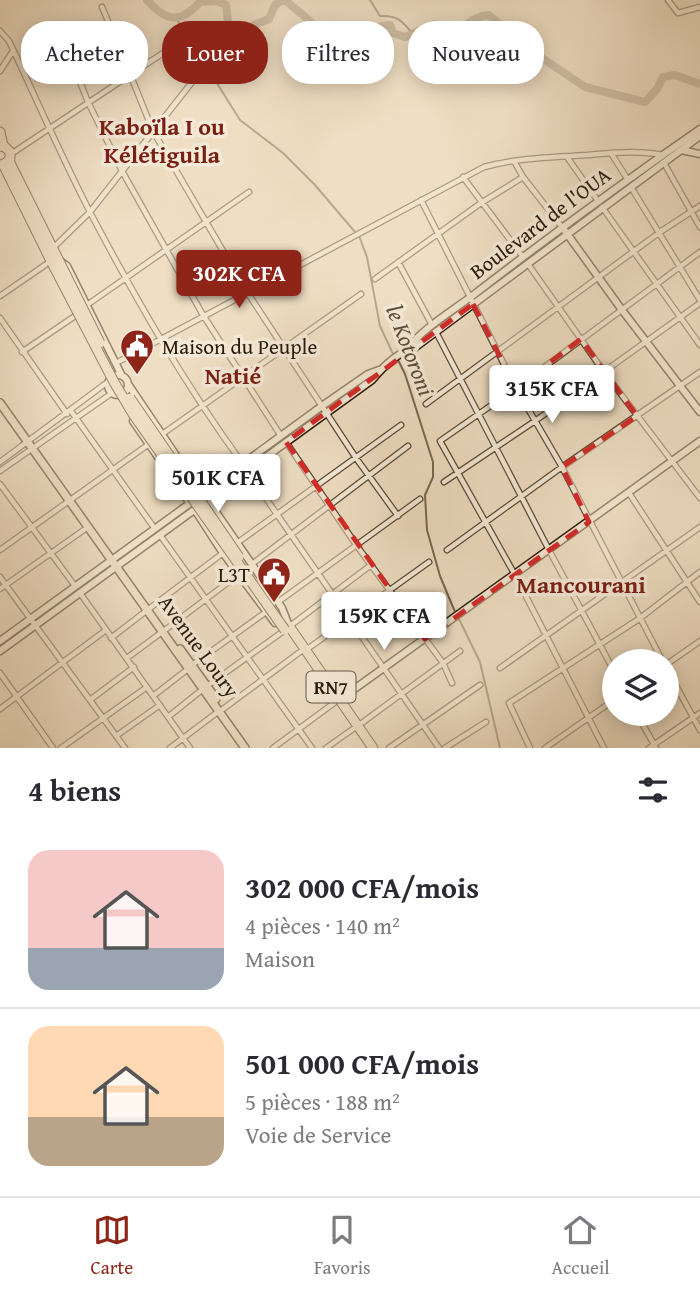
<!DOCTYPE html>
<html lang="fr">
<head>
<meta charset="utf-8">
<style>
  :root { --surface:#fff; --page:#f7f7f7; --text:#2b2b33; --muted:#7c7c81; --line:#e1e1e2; --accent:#8f2418 }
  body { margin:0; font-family:"Gentium Book Plus",serif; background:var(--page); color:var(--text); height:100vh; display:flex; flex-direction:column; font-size:26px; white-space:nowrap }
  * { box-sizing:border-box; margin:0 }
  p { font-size:23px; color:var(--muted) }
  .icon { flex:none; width:38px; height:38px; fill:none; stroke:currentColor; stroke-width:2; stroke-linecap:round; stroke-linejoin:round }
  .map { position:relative; height:748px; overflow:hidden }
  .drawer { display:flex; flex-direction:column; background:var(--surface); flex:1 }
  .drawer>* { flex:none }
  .hud { position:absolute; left:21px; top:21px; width:658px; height:63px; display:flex; gap:14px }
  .controls { position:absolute; left:602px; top:649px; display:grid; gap:14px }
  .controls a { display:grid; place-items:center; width:77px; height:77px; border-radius:50%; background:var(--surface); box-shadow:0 4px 18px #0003; font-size:35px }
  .price { position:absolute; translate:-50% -60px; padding:0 16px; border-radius:7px; background:#fff; color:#222; font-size:23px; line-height:46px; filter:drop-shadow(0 2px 4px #0008) }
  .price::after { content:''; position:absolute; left:50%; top:42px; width:21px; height:16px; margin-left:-10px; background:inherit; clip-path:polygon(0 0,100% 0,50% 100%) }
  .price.on { background:var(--accent); color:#fff }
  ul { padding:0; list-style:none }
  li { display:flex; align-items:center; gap:21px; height:175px; padding:0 28px }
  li+li { border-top:2px solid var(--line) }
  li span { display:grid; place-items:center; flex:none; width:196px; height:140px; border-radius:21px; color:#555 }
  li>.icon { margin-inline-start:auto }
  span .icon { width:84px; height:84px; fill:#fffc; stroke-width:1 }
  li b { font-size:30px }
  h2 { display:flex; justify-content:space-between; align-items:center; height:84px; padding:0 28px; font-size:30px }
  .tag { padding:0 24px; border-radius:28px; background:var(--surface); box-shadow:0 4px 18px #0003; font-size:24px; line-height:63px }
  .tag.on { background:var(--accent); color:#fff }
  .dock { display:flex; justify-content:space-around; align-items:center; height:98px; border-top:2px solid var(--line); background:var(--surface); font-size:19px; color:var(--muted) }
  .dock a { display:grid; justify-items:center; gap:4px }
  .dock .on { color:var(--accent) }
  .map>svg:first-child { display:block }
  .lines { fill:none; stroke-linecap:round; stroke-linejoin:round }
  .stream { stroke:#776751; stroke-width:2 }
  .river { stroke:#ab9b83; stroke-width:8 }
  .street-casing { stroke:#5a4a35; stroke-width:7 }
  .secondary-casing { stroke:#281906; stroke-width:9 }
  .primary-casing { stroke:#281906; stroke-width:10 }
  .highway-casing { stroke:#281906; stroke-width:11 }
  .street { stroke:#f5ead8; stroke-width:4.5 }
  .secondary { stroke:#f5ead8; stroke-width:6 }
  .primary { stroke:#efdec3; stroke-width:7 }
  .highway { stroke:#efdec3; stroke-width:9 }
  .highway-bridge-casing { stroke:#281906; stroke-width:11; stroke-linecap:butt }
  .highway-bridge { stroke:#efdec3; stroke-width:9 }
  .marked { fill:none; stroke:#d62828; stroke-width:5; stroke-dasharray:14 9; stroke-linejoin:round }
  .labels { text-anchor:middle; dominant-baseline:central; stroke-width:7; stroke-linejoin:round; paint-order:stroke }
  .shield { fill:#f5ead8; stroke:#665845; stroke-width:2 }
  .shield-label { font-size:19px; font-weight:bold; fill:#281906 }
  .street-label { font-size:21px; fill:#281906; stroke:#f5ead8 }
  .poi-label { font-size:21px; fill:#281906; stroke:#f5ead8; text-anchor:start }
  .water-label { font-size:23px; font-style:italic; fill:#5c4d38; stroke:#f5ead8 }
  .quarter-label { font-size:24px; font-weight:bold; fill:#7a1f14; stroke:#f5ead8 }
</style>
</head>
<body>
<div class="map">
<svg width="700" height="748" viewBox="0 0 700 748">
  <rect width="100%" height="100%" fill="#efdec3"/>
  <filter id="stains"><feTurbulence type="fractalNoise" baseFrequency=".00286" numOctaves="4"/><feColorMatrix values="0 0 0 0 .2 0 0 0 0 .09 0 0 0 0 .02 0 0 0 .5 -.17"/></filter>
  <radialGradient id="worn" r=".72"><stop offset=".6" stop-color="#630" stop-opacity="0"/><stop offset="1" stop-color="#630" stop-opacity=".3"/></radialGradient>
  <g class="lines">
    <path class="stream" d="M 370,0 L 380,16 C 398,15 402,21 413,34
      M 176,18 L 240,120 L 283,153 L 315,185 L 355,232
      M 359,236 L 367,257 L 380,326 L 393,354
      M 397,358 L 405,374 L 433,462 L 433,477 L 425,495 L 427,530 L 440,576 L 455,612
      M 458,617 L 480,662 L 500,748"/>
    <path class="river" d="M 147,0 C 166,22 180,24 200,2 L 217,1 L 226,5 L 229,31 L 239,31 L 269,19 L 275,5 L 283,0
      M 285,0 C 305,18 323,25 325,54 L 319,60 L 319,68 L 324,74 L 337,72 L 353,59 L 360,40 L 382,26 L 390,25 L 393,33 L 405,37 L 435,24 C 466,41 462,17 489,15 L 542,58 L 585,87 L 645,102 L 657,89 L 663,77 L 675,75 L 700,84"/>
    <g class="street-casing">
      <path id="street" d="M 668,0 L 678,13 L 700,7
        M 102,7 L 129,71
        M 58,27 L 88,102 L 122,171 L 203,315 L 281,436
        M 0,31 L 9,41 C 36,98 62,158 91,214 C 137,301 185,385 243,464
        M 0,71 L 13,51
        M 134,72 L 182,41
        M 132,79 L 153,131 L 247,292 L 356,458 L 398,516
        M 611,153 L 628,180
        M 11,154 L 127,77
        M 567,157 L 598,201
        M 514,161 L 523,177 L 562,227
        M 664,163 L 700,227
        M 463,177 L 523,257
        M 631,187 L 700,300
        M 421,200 L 516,388 L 562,467 L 663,662
        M 602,207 L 700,345
        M 53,248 L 90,212 L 196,77
        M 398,262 L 432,325
        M 528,264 L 604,372 L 700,498
        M 375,279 L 481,203 L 523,177
        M 0,296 L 51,261
        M 87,305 L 249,192
        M 0,318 L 67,414
        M 436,332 L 549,550 L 614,671
        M 22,352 L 75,316
        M 116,363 L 484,167 C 517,158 552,157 587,155 C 612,153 637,150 663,155
        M 426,404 L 660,232 L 700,206
        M 71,411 L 155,529
        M 161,435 L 361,294
        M 286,442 L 357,546 L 443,663 L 452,683
        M 0,462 L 109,381
        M 0,471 L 112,393
        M 247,471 L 439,748
        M 444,482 L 535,421 L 700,303
        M 0,484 L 75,586
        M 629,493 L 700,602
        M 160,535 L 312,748
        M 237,543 L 401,425
        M 0,550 L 149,444
        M 447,550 L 562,467 L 700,372
        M 252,564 L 408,446
        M 0,577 L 125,748
        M 0,589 L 88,527
        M 80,593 L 190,748
        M 278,602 L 420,499
        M 150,608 L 223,553
        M 290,626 L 371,565
        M 165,630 L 239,574
        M 111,638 L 146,611
        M 306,650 L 429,562
        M 127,658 L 162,632
        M 667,664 L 700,641
        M 192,665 L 266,612
        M 500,668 L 700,527
        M 667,669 L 700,730
        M 0,673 L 53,748
        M 207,686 L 285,630
        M 153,696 L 188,669
        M 90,700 L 134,667
        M 0,709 L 106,630
        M 223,709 L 300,652
        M 637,714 L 656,748
        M 168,717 L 203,689
        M 359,725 L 460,651
        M 116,736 L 160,705
        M 61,748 L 147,687
        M 170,748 L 219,711
        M 273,748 L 334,703
        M 326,748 L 353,729
        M 389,748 L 480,685
        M 445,748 L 486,722
        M 530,748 L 509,703 L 639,619 L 700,572
        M 545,748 L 614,700
        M 604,748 L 515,575 L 440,441 L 516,388 L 700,252
        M 649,748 L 700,713"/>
    </g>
    <g class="secondary-casing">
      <path id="secondary" d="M 681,150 L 700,154
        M 565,231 L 622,310 L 700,412
        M 60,261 L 67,266 L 122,376
        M 406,351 C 419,331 452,311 472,296 C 546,239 622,183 700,129
        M108 385a10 10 0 1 1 20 0a10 10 0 1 1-20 0Z
        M 128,384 L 200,491
        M 133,421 L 189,502
        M 204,492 L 322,406 L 368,374 L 379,370
        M 208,499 L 372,380 C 382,368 397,352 413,349 L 700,136
        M 209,502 L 282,608 L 289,626
        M 195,510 L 223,553 L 275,623
        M 0,641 L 189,504
        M 0,651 L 194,510
        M 339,700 L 700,441"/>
    </g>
    <g class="primary-casing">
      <path id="primary" d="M 0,403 L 245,748
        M 180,649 L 216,699"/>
    </g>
    <g class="highway-casing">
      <path id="highway" d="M 0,132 L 3,146
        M 0,146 L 5,147 L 10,152 L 10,159 L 5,164
        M 9,161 L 58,259
        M 3,164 L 52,263
        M 289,626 L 373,748"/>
    </g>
    <use href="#street" class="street"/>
    <use href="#secondary" class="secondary"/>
    <use href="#primary" class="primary"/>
    <use href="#highway" class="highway"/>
    <g class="highway-bridge-casing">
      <path id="highway-bridge" d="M 58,259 L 100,343
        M 52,263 L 114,382 L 133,414 L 285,630
        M 130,398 L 239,557"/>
    </g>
    <use href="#highway-bridge" class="highway-bridge"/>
  </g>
  <path d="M0 0H700V748H0ZM 473,304 L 516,388 L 581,339 L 637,416 L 562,467 L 589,522 L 425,639 L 286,442 Z" fill="#efdec3" fill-opacity=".55" fill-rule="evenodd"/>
  <path class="marked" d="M 473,304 L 516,388 L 581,339 L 637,416 L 562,467 L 589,522 L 425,639 L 286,442 Z"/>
  <defs>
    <g id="civic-pin" transform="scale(1.75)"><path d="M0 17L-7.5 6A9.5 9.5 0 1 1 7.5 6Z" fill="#8f2418" stroke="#f5ead8"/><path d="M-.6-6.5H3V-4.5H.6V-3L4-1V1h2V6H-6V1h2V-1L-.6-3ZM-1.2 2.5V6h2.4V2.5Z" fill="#fff"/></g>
  </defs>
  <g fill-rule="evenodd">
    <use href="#civic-pin" x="137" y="346"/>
    <use href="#civic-pin" x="274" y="574"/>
  </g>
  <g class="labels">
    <rect class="shield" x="306.5" y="671.5" width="49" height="31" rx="5"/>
    <g class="shield-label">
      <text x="331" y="687">RN7</text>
    </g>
    <g class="street-label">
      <text transform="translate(540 223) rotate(-37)">Boulevard de l'OUA</text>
      <text transform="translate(199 646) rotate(54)">Avenue Loury</text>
    </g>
    <g class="poi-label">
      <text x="162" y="346">Maison du Peuple</text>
      <text x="250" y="574" text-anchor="end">L3T</text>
    </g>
    <g class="water-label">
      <text transform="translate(411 350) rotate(69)">le Kotoroni</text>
    </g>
    <g class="quarter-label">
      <text x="162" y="126">Kaboïla I ou<tspan x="162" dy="28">Kélétiguila</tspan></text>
      <text x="233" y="375">Natié</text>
      <text x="581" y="584">Mancourani</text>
    </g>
  </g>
  <rect width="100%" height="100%" filter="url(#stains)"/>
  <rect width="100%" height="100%" fill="url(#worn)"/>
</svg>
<div class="controls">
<a><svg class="icon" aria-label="layers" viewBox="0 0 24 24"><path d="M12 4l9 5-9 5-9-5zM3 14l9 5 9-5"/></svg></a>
</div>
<b class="price on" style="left:239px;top:310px">302K CFA</b>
<b class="price" style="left:552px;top:425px">315K CFA</b>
<b class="price" style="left:218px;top:514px">501K CFA</b>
<b class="price" style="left:384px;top:652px">159K CFA</b>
<div class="hud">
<a class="tag">Acheter</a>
<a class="tag on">Louer</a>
<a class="tag">Filtres</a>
<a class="tag">Nouveau</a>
</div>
</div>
<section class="drawer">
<h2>4 biens<svg class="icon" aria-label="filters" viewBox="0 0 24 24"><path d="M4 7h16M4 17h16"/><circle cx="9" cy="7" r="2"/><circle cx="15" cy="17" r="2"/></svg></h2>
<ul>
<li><span style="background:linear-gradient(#f6c9c9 70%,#9aa5b1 0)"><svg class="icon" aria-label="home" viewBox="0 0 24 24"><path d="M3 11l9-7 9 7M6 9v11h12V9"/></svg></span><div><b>302 000 CFA/mois</b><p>4 pièces · 140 m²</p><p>Maison</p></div></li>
<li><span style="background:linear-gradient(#ffd9b3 65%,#b9a48a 0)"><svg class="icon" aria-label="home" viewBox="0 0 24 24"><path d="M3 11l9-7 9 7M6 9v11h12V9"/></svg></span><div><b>501 000 CFA/mois</b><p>5 pièces · 188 m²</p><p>Voie de Service</p></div></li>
</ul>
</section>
<nav class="dock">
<a class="on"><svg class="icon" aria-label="map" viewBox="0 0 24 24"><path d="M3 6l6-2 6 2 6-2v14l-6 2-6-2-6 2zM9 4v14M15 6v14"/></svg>Carte</a>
<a><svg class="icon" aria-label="saved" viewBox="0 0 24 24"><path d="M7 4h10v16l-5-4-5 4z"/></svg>Favoris</a>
<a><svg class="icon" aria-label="home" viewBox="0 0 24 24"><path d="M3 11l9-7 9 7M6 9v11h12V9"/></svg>Accueil</a>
</nav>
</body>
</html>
